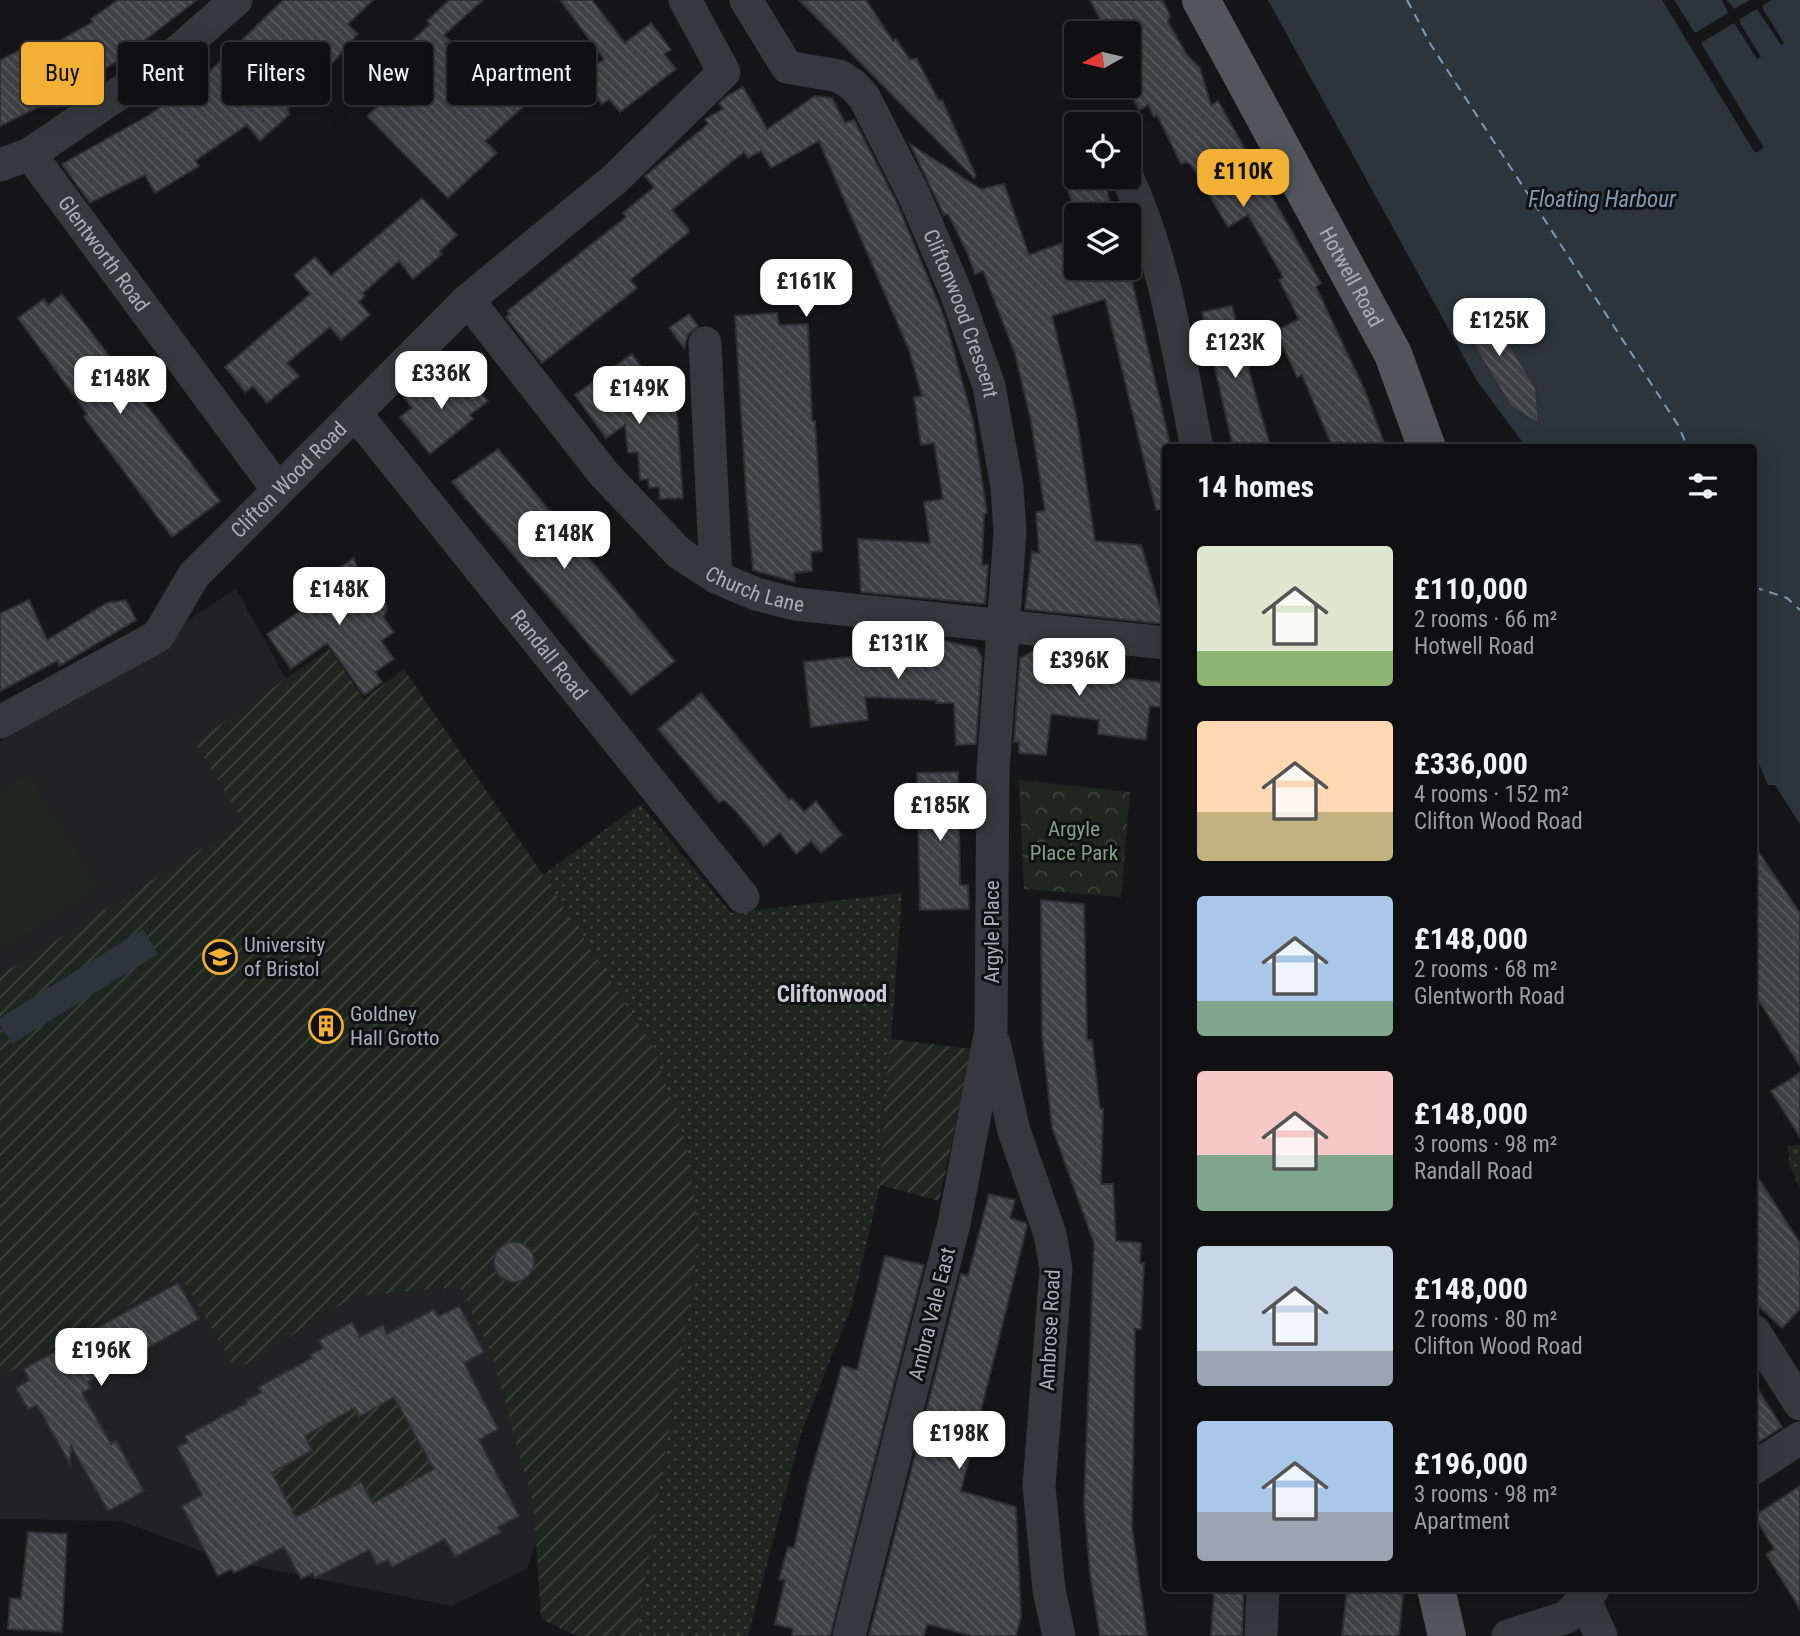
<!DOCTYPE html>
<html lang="en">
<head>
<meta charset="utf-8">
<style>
  :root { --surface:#101012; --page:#19191b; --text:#f1f3f6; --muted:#9c9d9f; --line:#303032; --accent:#f2b134 }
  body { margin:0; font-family:"Roboto Condensed",sans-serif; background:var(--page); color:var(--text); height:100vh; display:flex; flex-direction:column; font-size:26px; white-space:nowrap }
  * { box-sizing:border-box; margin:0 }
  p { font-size:23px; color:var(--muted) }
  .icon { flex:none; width:38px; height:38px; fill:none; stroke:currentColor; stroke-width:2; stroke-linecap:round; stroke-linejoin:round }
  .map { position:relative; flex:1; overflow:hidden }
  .drawer { position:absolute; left:1162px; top:444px; width:595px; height:1148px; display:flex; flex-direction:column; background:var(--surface); border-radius:7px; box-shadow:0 7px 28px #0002,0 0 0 2px var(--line) }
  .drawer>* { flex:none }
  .banner { position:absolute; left:21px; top:42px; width:665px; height:63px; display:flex; gap:14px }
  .needle { width:46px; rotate:262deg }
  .controls { position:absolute; left:1064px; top:21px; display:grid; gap:14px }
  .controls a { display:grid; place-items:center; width:77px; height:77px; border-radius:7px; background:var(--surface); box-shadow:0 7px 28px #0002,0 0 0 2px var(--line); font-size:35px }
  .price { position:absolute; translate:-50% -60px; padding:0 16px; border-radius:14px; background:#fff; color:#222; font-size:23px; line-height:46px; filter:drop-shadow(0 2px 4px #0008) }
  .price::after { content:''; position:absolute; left:50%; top:42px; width:21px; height:16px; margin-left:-10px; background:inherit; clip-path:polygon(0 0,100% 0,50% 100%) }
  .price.selected { background:var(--accent); color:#111 }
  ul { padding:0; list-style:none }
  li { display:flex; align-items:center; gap:21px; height:175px; padding:0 35px }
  li span { display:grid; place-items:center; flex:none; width:196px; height:140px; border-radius:7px; color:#555 }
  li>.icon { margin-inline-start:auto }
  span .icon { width:84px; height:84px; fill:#fffc; stroke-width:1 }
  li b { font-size:30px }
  h2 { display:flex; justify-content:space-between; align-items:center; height:84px; padding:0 35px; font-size:30px }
  .chip { padding:0 24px; border-radius:7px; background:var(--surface); box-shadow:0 7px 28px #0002,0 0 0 2px var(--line); font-size:24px; line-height:63px }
  .chip.selected { background:var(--accent); color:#111 }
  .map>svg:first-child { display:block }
  .built { fill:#222225 }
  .grass { fill:url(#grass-dots) }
  .forest { fill:url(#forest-crowns) }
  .garden { fill:url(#garden-furrows) }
  .pitch { fill:#1e261f }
  .water { fill:#2c353c }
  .pier { fill:#161618 }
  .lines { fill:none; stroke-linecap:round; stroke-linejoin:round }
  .ferry { stroke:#7f9bb3; stroke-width:2; stroke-dasharray:9 7; stroke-linecap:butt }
  .building { fill:url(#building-back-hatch); stroke:#303034; stroke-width:2; fill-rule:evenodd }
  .street { stroke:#37383d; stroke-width:33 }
  .primary { stroke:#53555c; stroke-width:38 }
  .labels { text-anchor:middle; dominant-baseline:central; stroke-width:6; stroke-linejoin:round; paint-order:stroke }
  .street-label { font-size:21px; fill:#a8adb8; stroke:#111113 }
  .park-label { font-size:21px; fill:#7fa381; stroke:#111113 }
  .poi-label { font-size:21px; fill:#a8adb8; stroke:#111113; text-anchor:start }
  .water-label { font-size:23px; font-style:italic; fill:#7f9bb3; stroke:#111113 }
  .neighbourhood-label { font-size:23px; font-weight:bold; fill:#c9ccd4; stroke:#111113 }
</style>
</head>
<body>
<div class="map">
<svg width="1800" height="1636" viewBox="0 0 1800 1636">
  <defs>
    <pattern id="grass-dots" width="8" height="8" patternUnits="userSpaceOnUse" patternTransform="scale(1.75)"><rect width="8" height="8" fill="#1e261f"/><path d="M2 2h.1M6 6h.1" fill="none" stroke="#3c433d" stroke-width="1.8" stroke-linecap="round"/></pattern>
    <pattern id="forest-crowns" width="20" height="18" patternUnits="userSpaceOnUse" patternTransform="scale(1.75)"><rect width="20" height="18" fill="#1e261f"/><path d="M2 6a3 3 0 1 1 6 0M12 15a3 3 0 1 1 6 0" fill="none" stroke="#3c433d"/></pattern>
    <pattern id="garden-furrows" width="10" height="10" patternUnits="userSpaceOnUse" patternTransform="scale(1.75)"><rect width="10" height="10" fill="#1e261f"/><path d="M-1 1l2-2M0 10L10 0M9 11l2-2" fill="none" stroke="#3c433d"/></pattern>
    <pattern id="building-back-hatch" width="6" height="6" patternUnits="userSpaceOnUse" patternTransform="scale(1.75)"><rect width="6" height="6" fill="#404145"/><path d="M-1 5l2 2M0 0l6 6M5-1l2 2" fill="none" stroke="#595a5e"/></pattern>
  </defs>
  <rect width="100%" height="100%" fill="#161618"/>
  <path class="built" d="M 236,589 L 561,1172 L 557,1480 L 527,1569 L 451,1606 L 225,1560 L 121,1521 L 0,1519 L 0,741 Z"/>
  <path class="grass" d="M 640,804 L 731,913 L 902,893 L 880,1185 L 852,1306 L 802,1430 L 748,1636 L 636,1636 L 700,1234 L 543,875 Z
    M 1800,1145 L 1800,1188 L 1790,1166 L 1787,1146 Z"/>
  <path class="forest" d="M 1019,780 L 1130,792 L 1121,897 L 1024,889 Z"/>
  <path class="garden" d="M 329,649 L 364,699 L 404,669 L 543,875 L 652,1045 L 685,1140 L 700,1234 L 636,1636 L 577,1636 L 541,1619 L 534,1508 L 491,1352 L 460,1287 L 355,1296 L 236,1370 L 181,1276 L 0,1377 L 0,975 L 244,823 L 195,742 Z
    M 890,1039 L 972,1049 L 939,1201 L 880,1185 Z
    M 385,1367 L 434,1469 L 373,1503 L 312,1516 L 308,1510 L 296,1517 L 285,1496 L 265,1507 L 255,1488 L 292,1448 L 312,1450 L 305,1436 L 355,1408 L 360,1416 L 380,1405 Z"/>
  <path class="pitch" d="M 29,772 L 101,888 L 0,952 L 0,790 Z"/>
  <path class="water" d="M 1268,0 L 1800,0 L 1800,824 L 1775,785 L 1768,785 L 1754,753 L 1754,448 L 1527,448 L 1477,381 Z
    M 143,929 L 158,954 L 12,1044 L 0,1025 L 0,1018 Z"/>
  <path class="pier" d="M 1662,0 L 1674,0 L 1695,33 L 1728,13 L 1722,0 L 1727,0 L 1734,9 L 1750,0 L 1772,0 L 1763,5 L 1763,9 L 1784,43 L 1781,45 L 1757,9 L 1740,19 L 1740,23 L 1761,57 L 1757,59 L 1734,23 L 1701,43 L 1764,148 L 1755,153 Z"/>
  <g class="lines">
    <path class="ferry" d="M 1407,0 L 1431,45 L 1678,425 L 1688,448
      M 1754,587 L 1787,598 L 1800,610"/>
  </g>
  <path class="building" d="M 118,0 L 197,0 L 119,60 L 57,98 L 0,126 L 0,60 L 24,48 L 30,57 L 93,22 L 91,19 Z
    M 283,0 L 373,0 L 348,24 L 358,34 L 323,74 L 325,76 L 287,109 L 290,114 L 260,141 L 247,125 L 195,161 L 199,166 L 155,193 L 145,175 L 90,203 L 62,164 L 149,115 L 207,74 Z
    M 449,0 L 483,0 L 444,35 L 450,41 L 445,44 L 487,90 L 507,71 L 532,99 L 485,141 L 497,153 L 448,198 L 367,116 L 417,70 L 400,52 L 430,24 L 427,21 Z
    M 560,0 L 592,0 L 625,43 L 651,23 L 671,50 L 664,54 L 676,69 L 620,112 L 609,99 L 602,104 L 581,76 L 604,59 Z
    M 799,0 L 866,0 L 893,41 L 896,39 L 910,60 L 916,58 L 939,101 L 942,100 L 976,176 L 974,178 Z
    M 1090,0 L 1162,0 L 1170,15 L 1168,22 L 1187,55 L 1200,68 L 1211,105 L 1218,101 L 1321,283 L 1316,287 L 1365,391 L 1386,448 L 1333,448 L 1302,375 L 1297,377 L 1276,331 L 1299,319 L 1279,280 L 1283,277 L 1248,215 L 1228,227 L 1191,165 L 1186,162 L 1181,164 L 1157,115 L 1154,117 L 1148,105 L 1139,110 L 1129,90 L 1129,33 L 1107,33 Z
    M 743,87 L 767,129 L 815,96 L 832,98 L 845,123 L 854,120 L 897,203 L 945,319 L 973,421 L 987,513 L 984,514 L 982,565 L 988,565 L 985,604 L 861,592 L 858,539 L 930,543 L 924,502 L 943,499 L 934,443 L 921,445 L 914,397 L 922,396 L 909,350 L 819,141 L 771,168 L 761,151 L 748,158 L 744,152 L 672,210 L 689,230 L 688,233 L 630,280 L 637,288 L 542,363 L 506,317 L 510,314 L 507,311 L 626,217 L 623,213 L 654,187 L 645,176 L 708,124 L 705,119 L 723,109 L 719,103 L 727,96 Z
    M 910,144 L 981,189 L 1004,184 L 1029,255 L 1070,240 L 1076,254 L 1076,268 L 1129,268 L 1171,448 L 1166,448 L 1166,509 L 1156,510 L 1105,299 L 1052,316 L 1076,414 L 1095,541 L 1141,545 L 1165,624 L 1025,609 L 1032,552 L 1039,553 L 1036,512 L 1045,511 L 1031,421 L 1015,354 L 983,271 L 975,274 L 967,252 L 948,214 L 944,215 Z
    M 1063,177 L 1103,177 L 1114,215 L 1077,215 Z
    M 422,198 L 457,235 L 440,251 L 442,254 L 413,279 L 399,261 L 363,293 L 365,296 L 359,302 L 370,315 L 341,340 L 330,327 L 287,363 L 299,376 L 267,403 L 253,386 L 245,392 L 225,367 L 310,294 L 294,275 L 315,257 L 331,276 Z
    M 62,294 L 220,501 L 172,537 L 84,417 L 87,414 L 18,318 L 44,299 L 48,305 Z
    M 1463,297 L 1480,301 L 1489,310 L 1536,388 L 1539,424 L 1511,407 L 1461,325 L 1459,312 Z
    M 1232,306 L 1258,404 L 1271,448 L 1234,448 L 1230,434 L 1202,312 Z
    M 777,313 L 779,325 L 808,324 L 812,421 L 815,421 L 819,486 L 822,551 L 811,552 L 812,571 L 794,573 L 795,582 L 753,570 L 746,491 L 735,316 Z
    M 689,314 L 698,326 L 688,334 L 684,348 L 669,328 Z
    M 632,354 L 647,375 L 604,406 L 676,401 L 683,498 L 660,499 L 659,487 L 649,488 L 648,479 L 640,480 L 638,452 L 628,453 L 625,425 L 606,438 L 575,395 Z
    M 434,375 L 447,391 L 467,375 L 488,401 L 470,415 L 473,419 L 430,454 L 400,417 L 412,408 L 404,398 Z
    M 498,449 L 675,661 L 631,695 L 452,482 Z
    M 354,558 L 364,589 L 384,599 L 387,610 L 383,617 L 394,632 L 381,641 L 394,659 L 375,672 L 382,682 L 364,695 L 327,643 L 291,669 L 267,634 L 311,603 L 303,592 Z
    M 29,600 L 47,640 L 107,603 L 126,600 L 136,620 L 59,666 L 57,661 L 0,691 L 0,613 Z
    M 875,632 L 929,637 L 976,648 L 982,657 L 976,744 L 956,745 L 954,703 L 936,703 L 936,700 L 865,697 L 868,720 L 811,727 L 804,662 L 876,654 Z
    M 1037,649 L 1107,656 L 1104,676 L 1166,683 L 1166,708 L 1150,706 L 1146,740 L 1098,734 L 1099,720 L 1051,714 L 1046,755 L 1019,753 L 1019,742 L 1014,742 L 1020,658 Z
    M 701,693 L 789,800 L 792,798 L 804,812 L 816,801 L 842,835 L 821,853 L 811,841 L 796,854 L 780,833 L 764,846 L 735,810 L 724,800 L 719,803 L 658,729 Z
    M 958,772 L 960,885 L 968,885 L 969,909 L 920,910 L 917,773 Z
    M 1754,845 L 1800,913 L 1800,1066 L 1754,993 Z
    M 1041,900 L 1084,904 L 1087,1040 L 1092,1040 L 1100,1109 L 1103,1109 L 1101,1184 L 1113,1184 L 1116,1241 L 1141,1243 L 1140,1263 L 1144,1263 L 1141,1329 L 1135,1329 L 1132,1528 L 1147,1636 L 1100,1636 L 1090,1573 L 1084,1503 L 1094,1243 L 1052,1127 L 1042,1035 Z
    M 1800,1073 L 1800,1137 L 1771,1091 Z
    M 1754,1171 L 1800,1243 L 1800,1309 L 1782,1328 L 1754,1302 Z
    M 989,1194 L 1015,1200 L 1010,1218 L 1026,1223 L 1027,1226 L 961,1491 L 1016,1507 L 1021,1616 L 1016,1636 L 972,1636 L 927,1624 L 924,1636 L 869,1636 L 961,1274 L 968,1276 Z
    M494 1262a20 20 0 1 1 40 0a20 20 0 1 1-40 0Z
    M 885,1256 L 924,1265 L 830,1636 L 792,1636 L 793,1629 L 775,1624 L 785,1580 L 779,1579 L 788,1547 L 794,1548 L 808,1484 L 842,1366 L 857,1370 Z
    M 178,1283 L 199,1319 L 88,1382 L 91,1388 L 82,1393 L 111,1444 L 116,1441 L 144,1491 L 108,1511 L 71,1446 L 70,1464 L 37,1405 L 28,1409 L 16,1388 L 29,1380 L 24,1369 Z
    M 459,1306 L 484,1352 L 464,1363 L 498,1429 L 479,1440 L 519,1516 L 498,1527 L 501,1532 L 455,1557 L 445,1539 L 392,1567 L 388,1560 L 377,1565 L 369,1550 L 315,1578 L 313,1573 L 301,1579 L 284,1547 L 234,1573 L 231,1569 L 218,1576 L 182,1506 L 202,1495 L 177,1447 L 188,1442 L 185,1436 L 247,1403 L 246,1400 L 261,1393 L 258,1387 L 312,1358 L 310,1355 L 323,1348 L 319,1340 L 352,1322 L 360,1337 L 383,1325 L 387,1334 L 434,1309 L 438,1317 ZM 394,1397 L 434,1469 L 373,1503 L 361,1482 L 296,1517 L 272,1473 L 312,1450 L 305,1436 L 355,1408 L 359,1417 Z
    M 1754,1383 L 1782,1427 L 1754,1445 Z
    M 1800,1486 L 1800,1609 L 1766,1554 L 1774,1549 L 1754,1516 Z
    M 28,1532 L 67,1534 L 62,1632 L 8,1629 L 10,1598 L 21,1599 Z
    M 1214,1589 L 1244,1589 L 1242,1636 L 1211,1636 Z
    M 1347,1589 L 1399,1589 L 1399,1594 L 1403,1594 L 1399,1636 L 1342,1636 Z"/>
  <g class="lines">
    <g class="street">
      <path id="s1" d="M 746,0 L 787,67 L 839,76 L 853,85 L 864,97 L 914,195 L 955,290 L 989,386 L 1007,487 L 1010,531 L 993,770 L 991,1030 L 954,1224 L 849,1636"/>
      <path id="s2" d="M 30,154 L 278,490"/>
      <path d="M 0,165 L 30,154 L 168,60 L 236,0"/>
      <path d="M 1127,177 C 1166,260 1179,358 1197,448"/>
      <path id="s3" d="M 468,300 L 604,474 L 679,553 L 716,577 L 756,594 L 795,604 L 1166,643"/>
      <path d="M 705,343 L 716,577"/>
      <path id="s4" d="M 355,413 L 743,897"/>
      <path id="s5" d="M 0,722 L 158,636 L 194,575 L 468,300 L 616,178 L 724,72 L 685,0"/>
      <path d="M 994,1043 L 1014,1131 L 1050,1234 L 1056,1269 L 1039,1486 L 1049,1590 L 1059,1636"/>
      <path d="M 1754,1331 L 1800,1404"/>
      <path d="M 1754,1468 L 1800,1438"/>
      <path d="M 1585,1600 L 1601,1636"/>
      <path d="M 1261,1636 L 1263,1589"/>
      <path d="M 1508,1636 L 1567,1617 L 1593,1589"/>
    </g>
    <g class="primary">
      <path id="s6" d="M 1201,0 L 1393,354 L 1427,448"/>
      <path d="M 1436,1589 L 1447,1636"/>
    </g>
  </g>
  <defs>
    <g id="university-ring" transform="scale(1.75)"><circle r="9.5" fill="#111113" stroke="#f2b134" stroke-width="1.5"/><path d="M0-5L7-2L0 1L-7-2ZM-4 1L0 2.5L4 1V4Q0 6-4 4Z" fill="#f2b134"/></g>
    <g id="building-ring" transform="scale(1.75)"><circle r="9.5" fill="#111113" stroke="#f2b134" stroke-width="1.5"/><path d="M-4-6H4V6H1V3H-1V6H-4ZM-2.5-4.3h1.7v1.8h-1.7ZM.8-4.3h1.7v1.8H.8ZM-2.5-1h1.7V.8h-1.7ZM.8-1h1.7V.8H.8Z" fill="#f2b134"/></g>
  </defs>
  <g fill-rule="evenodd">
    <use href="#university-ring" x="220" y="957"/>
    <use href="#building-ring" x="326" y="1026"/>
  </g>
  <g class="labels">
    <g class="street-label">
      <text stroke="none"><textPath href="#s2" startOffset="124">Glentworth Road</textPath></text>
      <text stroke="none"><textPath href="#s6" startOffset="315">Hotwell Road</textPath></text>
      <text stroke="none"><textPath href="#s1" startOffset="402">Cliftonwood Crescent</textPath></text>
      <text stroke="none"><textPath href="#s5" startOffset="385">Clifton Wood Road</textPath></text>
      <text stroke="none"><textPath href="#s3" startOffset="415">Church Lane</textPath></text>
      <text stroke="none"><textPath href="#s4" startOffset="310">Randall Road</textPath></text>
      <text transform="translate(992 932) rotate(-90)">Argyle Place</text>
      <text transform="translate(932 1314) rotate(-76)">Ambra Vale East</text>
      <text transform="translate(1050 1330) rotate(-87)">Ambrose Road</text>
    </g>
    <g class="park-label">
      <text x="1074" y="829">Argyle<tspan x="1074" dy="24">Place Park</tspan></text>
    </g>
    <g class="poi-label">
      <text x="244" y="945">University<tspan x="244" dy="24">of Bristol</tspan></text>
      <text x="350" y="1014">Goldney<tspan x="350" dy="24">Hall Grotto</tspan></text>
    </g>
    <g class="water-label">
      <text x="1602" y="199">Floating Harbour</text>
    </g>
    <g class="neighbourhood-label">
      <text x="832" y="994">Cliftonwood</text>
    </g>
  </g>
</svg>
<div class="controls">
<a><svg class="needle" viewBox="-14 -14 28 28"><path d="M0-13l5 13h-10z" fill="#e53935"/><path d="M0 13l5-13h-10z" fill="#9c9d9f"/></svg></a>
<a><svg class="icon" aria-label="locate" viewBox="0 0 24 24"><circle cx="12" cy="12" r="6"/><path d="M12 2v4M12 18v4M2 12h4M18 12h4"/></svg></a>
<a><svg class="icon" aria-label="layers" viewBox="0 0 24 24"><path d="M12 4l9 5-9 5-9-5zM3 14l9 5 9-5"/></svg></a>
</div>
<b class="price selected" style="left:1243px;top:209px">£110K</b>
<b class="price" style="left:806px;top:319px">£161K</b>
<b class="price" style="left:1499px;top:358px">£125K</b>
<b class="price" style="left:1235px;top:380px">£123K</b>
<b class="price" style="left:441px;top:411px">£336K</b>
<b class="price" style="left:120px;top:416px">£148K</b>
<b class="price" style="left:639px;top:426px">£149K</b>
<b class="price" style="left:564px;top:571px">£148K</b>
<b class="price" style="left:339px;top:627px">£148K</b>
<b class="price" style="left:898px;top:681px">£131K</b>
<b class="price" style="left:1079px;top:698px">£396K</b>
<b class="price" style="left:940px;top:843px">£185K</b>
<b class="price" style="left:101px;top:1388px">£196K</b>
<b class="price" style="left:959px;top:1471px">£198K</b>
<div class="banner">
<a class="chip selected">Buy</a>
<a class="chip">Rent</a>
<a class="chip">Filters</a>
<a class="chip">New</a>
<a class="chip">Apartment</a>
</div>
<section class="drawer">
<h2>14 homes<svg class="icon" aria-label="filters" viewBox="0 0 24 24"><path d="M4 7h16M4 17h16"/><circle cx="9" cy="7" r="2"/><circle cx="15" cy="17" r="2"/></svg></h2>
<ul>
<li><span style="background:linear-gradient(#dfe7d0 75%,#8fb573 0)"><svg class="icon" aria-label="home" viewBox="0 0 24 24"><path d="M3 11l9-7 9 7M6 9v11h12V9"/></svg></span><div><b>£110,000</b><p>2 rooms · 66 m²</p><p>Hotwell Road</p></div></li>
<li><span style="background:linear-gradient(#ffd9b3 65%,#c2b280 0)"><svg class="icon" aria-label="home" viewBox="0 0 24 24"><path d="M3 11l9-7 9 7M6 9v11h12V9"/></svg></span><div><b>£336,000</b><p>4 rooms · 152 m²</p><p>Clifton Wood Road</p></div></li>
<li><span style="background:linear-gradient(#a9c7e8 75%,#7fa58c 0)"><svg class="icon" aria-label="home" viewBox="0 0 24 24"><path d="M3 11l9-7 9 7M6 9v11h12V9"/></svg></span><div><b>£148,000</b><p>2 rooms · 68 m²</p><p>Glentworth Road</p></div></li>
<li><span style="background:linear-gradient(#f6c9c9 60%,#7fa58c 0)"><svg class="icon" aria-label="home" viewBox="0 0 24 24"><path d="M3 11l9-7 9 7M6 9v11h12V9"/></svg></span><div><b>£148,000</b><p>3 rooms · 98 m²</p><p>Randall Road</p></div></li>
<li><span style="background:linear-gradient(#c9d6e8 75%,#9aa5b1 0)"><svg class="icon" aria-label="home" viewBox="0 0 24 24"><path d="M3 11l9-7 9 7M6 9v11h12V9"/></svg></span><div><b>£148,000</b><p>2 rooms · 80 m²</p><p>Clifton Wood Road</p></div></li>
<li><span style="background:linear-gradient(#a9c7e8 65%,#9aa5b1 0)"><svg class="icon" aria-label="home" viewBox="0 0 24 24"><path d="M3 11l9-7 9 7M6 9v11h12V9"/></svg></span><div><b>£196,000</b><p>3 rooms · 98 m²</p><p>Apartment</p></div></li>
</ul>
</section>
</div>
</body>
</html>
